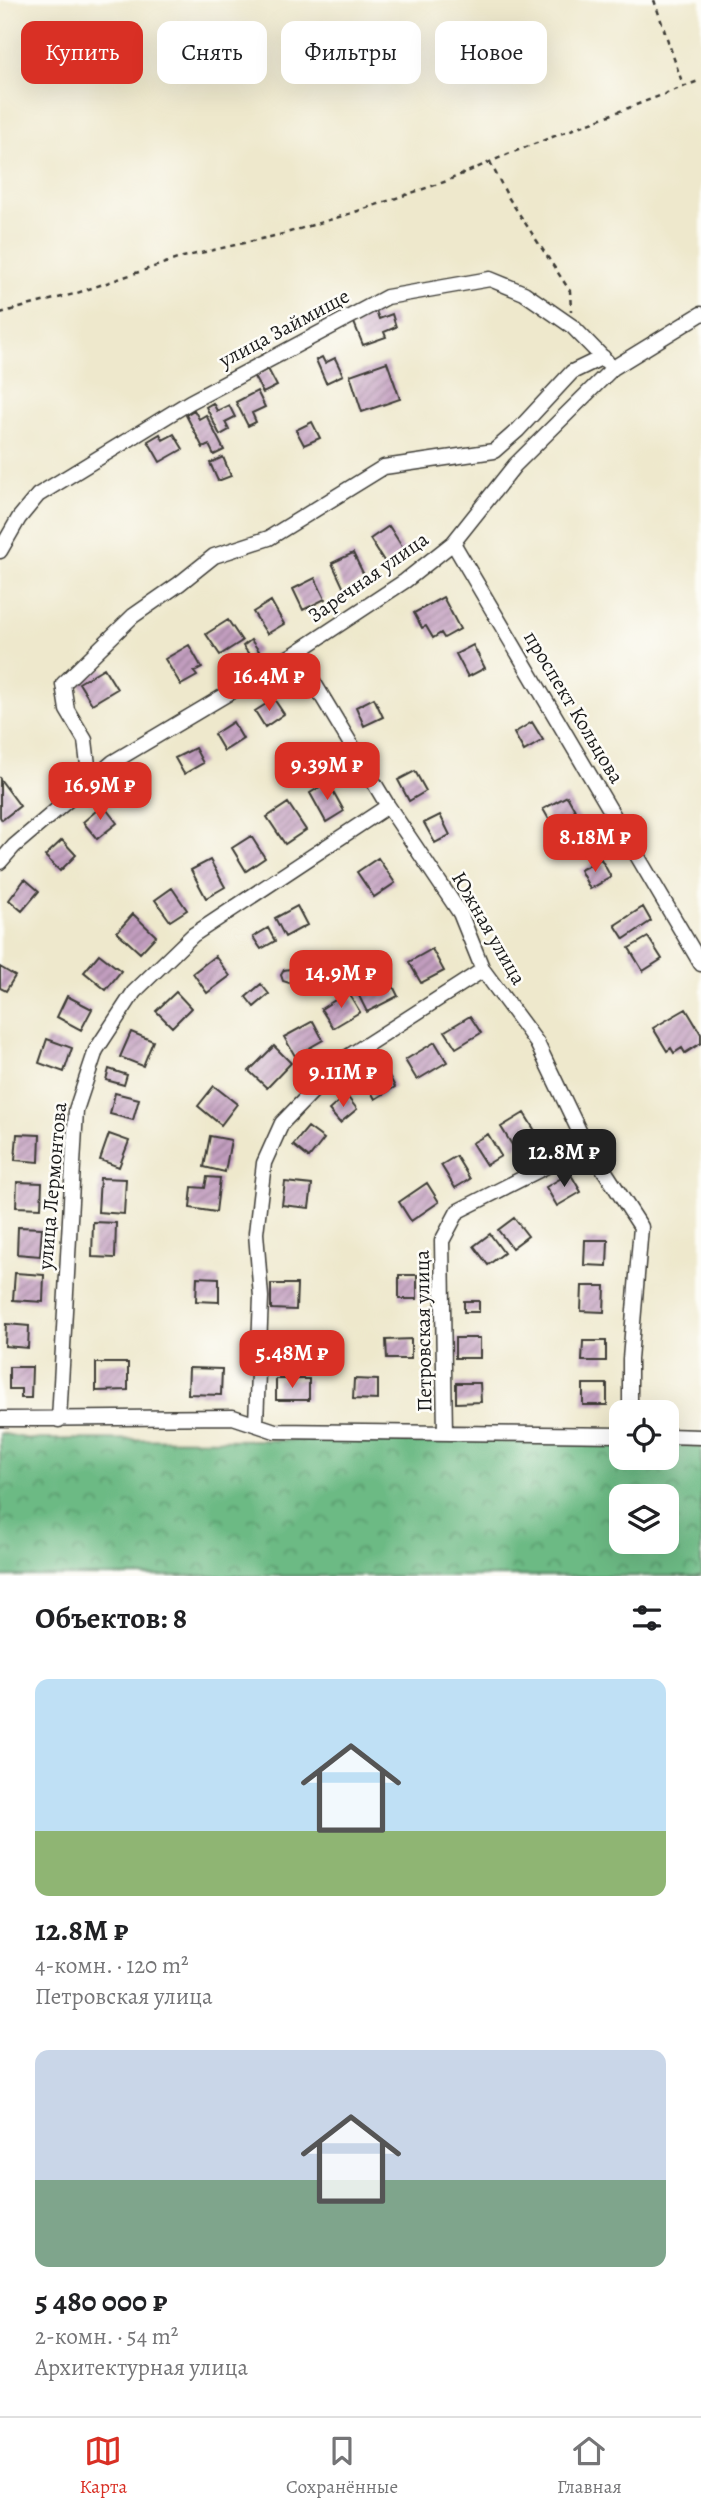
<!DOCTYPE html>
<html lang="ru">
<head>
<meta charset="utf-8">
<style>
  :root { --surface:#fff; --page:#f6f6f6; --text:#202124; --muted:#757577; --line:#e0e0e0; --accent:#d93025 }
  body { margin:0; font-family:Alegreya,serif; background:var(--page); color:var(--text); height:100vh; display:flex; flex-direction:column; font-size:26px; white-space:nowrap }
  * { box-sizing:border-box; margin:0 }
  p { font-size:23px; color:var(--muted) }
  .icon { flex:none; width:38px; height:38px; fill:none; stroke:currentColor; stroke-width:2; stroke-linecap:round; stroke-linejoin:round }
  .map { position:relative; height:1576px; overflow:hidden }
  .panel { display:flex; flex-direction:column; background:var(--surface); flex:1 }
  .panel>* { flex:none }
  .hud { position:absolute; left:21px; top:21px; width:660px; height:63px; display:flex; gap:14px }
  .controls { position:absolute; left:609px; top:1400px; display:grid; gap:14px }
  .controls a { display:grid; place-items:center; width:70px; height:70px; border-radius:14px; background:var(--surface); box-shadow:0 7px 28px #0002; font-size:35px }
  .price { position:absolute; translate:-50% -60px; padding:0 16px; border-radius:14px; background:var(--accent); color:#fff; font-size:23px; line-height:46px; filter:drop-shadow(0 2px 4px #0008) }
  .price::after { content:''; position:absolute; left:50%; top:42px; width:21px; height:16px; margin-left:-10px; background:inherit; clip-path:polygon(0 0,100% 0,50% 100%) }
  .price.active { background:#222; color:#fff }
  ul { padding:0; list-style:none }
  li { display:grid; align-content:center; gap:14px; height:371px; padding:0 35px }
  li span { display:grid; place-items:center; height:217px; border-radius:14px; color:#555 }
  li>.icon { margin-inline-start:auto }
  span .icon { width:126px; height:126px; fill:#fffc; stroke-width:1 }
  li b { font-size:30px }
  h2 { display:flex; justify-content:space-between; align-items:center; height:84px; padding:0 35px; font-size:30px }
  .chip { padding:0 24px; border-radius:14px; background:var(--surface); box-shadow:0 7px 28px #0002; font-size:24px; line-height:63px }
  .chip.active { background:var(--accent); color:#fff }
  .dock { display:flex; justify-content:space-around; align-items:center; height:98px; border-top:2px solid var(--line); background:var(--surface); font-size:19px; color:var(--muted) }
  .dock a { display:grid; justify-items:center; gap:4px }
  .dock .active { color:var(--accent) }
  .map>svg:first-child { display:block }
  .forest { fill:url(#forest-crowns); stroke:#446b50; stroke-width:2; fill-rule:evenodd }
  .building { fill:url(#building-hatch) }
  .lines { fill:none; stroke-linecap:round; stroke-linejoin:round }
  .minor-casing { stroke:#3c3b36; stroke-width:17 }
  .path { stroke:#3c3b36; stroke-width:2.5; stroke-dasharray:5 5; stroke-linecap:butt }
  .minor { stroke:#fff; stroke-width:14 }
  .labels { text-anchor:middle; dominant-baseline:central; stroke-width:5; stroke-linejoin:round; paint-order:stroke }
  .street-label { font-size:21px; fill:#1c1c1c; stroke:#fdfcf7 }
</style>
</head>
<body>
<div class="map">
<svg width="701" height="1576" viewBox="0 0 701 1576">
  <defs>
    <pattern id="forest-crowns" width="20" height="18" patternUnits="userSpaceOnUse" patternTransform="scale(1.75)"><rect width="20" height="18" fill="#6cba84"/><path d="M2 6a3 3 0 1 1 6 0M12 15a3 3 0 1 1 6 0" fill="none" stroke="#58966b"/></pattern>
    <pattern id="building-hatch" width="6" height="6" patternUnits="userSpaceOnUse" patternTransform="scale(1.75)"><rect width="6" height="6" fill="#c29ebf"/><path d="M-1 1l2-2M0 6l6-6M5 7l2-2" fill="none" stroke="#9d809a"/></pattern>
  </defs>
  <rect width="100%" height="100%" fill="#fdfcf7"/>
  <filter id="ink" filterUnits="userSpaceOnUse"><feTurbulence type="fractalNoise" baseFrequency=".0143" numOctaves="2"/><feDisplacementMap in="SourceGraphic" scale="14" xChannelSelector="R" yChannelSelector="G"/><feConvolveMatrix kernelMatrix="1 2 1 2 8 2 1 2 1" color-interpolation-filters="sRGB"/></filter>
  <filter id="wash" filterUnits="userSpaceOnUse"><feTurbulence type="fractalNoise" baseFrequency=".00686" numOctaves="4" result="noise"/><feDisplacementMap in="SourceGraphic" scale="28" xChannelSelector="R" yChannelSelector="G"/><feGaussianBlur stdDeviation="1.57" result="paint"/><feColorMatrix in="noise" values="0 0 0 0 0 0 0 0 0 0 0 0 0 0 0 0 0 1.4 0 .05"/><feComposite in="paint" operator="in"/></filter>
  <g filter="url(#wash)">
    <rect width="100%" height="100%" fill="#eee8cc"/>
    <path class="forest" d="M 0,1433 L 29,1439 L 490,1441 L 621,1444 L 621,1458 L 667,1458 L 667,1445 L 701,1446 L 701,1576 L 0,1576 ZM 621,1496 L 667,1496 L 667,1542 L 621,1542 Z"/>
    <g id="blocks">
      <path class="building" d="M 376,311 L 379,319 L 392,314 L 396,327 L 384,332 L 386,337 L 363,345 L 353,320 Z
        M 322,357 L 325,363 L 335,358 L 343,375 L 326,383 L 316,360 Z
        M 387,362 L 400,399 L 362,412 L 350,375 Z
        M 268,369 L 277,386 L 263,393 L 254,377 Z
        M 257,391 L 265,407 L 252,413 L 256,422 L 248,426 L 236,402 Z
        M 213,403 L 217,411 L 229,405 L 235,417 L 225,422 L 229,430 L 220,435 L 206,407 Z
        M 194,410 L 199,419 L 206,415 L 224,450 L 214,455 L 209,445 L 203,448 L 186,415 Z
        M 312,422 L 320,438 L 304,445 L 296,430 Z
        M 160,434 L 163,440 L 174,434 L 183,449 L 160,462 L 148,441 Z
        M 223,457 L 231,476 L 218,481 L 210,463 Z
        M 389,526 L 405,551 L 386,564 L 370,539 Z
        M 353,553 L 366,579 L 344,589 L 332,563 Z
        M 315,578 L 325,599 L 303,610 L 293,589 Z
        M 443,597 L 460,629 L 444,638 L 441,633 L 433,638 L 426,626 L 422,628 L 414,613 Z
        M 271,601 L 284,624 L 267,634 L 253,612 Z
        M 228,620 L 242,641 L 220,655 L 206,634 Z
        M 251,640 L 259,651 L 251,657 L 243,646 Z
        M 189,645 L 202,668 L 194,672 L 197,676 L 181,685 L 165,659 Z
        M 473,645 L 485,668 L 468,677 L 456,654 Z
        M 104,668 L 117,689 L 92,704 L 79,683 Z
        M 374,698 L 383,717 L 364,726 L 356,707 Z
        M 274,699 L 284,714 L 265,727 L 255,711 Z
        M 233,722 L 243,739 L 224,751 L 214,734 Z
        M 532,722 L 543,740 L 524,751 L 514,733 Z
        M 195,748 L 203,763 L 184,774 L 175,758 Z
        M 415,771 L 426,791 L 409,801 L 398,780 Z
        M 0,779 L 20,806 L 2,820 L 0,817 Z
        M 328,782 L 344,811 L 326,822 L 310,793 Z
        M 567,796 L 585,828 L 562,842 L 543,809 Z
        M 288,803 L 306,830 L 285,844 L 267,817 Z
        M 103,805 L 117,823 L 97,839 L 83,822 Z
        M 440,815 L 450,835 L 435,843 L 424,823 Z
        M 251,836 L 265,858 L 246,871 L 232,848 Z
        M 62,840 L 76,855 L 60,871 L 45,856 Z
        M 378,858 L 395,883 L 374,897 L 357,872 Z
        M 601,859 L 611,877 L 590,889 L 580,870 Z
        M 210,860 L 225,887 L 206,898 L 191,870 Z
        M 25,879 L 39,891 L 22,911 L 9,900 Z
        M 172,888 L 187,910 L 170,921 L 155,900 Z
        M 297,906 L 307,925 L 285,937 L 275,918 Z
        M 643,907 L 651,921 L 624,939 L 615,925 Z
        M 133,914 L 156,936 L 140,953 L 117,932 Z
        M 268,928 L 275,941 L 261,949 L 253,937 Z
        M 648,937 L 662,959 L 643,971 L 629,948 Z
        M 432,949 L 444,971 L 421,983 L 409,962 Z
        M 99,954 L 121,971 L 106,990 L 84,972 Z
        M 215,956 L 230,976 L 207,993 L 193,973 Z
        M 0,967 L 15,976 L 6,991 L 0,988 Z
        M 290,969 L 294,973 L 294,979 L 289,983 L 283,981 L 281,975 L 284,970 Z
        M 387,974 L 398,996 L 367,1012 L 356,990 Z
        M 261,984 L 269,994 L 254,1007 L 246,997 Z
        M 176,992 L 191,1008 L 172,1027 L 156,1011 Z
        M 348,992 L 360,1012 L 333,1028 L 321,1009 Z
        M 67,996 L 92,1009 L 81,1030 L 57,1017 Z
        M 686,1009 L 701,1034 L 701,1043 L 685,1053 L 682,1048 L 674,1053 L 671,1048 L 667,1051 L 653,1028 Z
        M 470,1016 L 481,1033 L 456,1048 L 445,1031 Z
        M 313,1021 L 323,1040 L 295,1056 L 284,1037 Z
        M 131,1032 L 153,1041 L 143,1066 L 120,1057 Z
        M 47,1039 L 72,1048 L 64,1072 L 39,1063 Z
        M 435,1042 L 447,1062 L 417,1080 L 405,1060 Z
        M 274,1046 L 291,1063 L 267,1088 L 249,1071 Z
        M 109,1069 L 127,1075 L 124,1085 L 106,1080 Z
        M 386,1070 L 395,1087 L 375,1099 L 365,1081 Z
        M 214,1086 L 237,1104 L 221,1125 L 198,1106 Z
        M 115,1093 L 139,1099 L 133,1120 L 110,1114 Z
        M 346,1095 L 357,1109 L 340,1123 L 329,1110 Z
        M 524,1113 L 537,1134 L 514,1148 L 501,1127 Z
        M 308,1127 L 324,1139 L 309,1158 L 293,1145 Z
        M 17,1134 L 40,1135 L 39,1162 L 15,1160 Z
        M 109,1134 L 129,1141 L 119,1167 L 100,1160 Z
        M 488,1134 L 501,1156 L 486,1165 L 472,1143 Z
        M 210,1136 L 231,1140 L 225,1172 L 204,1167 Z
        M 456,1156 L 470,1179 L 455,1188 L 441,1165 Z
        M 570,1173 L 581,1192 L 557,1206 L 546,1187 Z
        M 207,1177 L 220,1178 L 216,1212 L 190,1208 L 192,1187 L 205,1188 Z
        M 100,1178 L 126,1179 L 124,1214 L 98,1212 Z
        M 17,1182 L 42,1183 L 41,1208 L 16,1207 Z
        M 285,1182 L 312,1185 L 309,1208 L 282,1205 Z
        M 427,1183 L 439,1202 L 411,1221 L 399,1202 Z
        M 514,1218 L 528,1236 L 512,1248 L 498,1230 Z
        M 93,1222 L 116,1223 L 115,1258 L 92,1257 Z
        M 18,1227 L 42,1228 L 40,1256 L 17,1254 Z
        M 490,1234 L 504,1253 L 488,1265 L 474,1246 Z
        M 585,1240 L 608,1240 L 607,1266 L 584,1265 Z
        M 15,1273 L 44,1275 L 43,1302 L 13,1300 Z
        M 399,1275 L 417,1275 L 417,1299 L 399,1299 Z
        M 197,1277 L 219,1278 L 219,1302 L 196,1301 Z
        M 271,1284 L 297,1284 L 296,1310 L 271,1309 Z
        M 582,1286 L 605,1286 L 604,1312 L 581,1311 Z
        M 464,1301 L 479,1301 L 479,1312 L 464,1312 Z
        M 6,1324 L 29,1326 L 28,1348 L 5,1346 Z
        M 455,1338 L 480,1338 L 480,1358 L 455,1358 Z
        M 411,1339 L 411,1359 L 387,1359 L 386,1340 Z
        M 583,1341 L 606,1341 L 606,1361 L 582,1361 Z
        M 96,1363 L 128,1363 L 128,1390 L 96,1391 Z
        M 9,1367 L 32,1367 L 31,1398 L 21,1398 L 21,1389 L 9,1389 Z
        M 189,1368 L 222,1369 L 221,1395 L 188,1394 Z
        M 276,1379 L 309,1379 L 309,1400 L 276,1400 Z
        M 354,1379 L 378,1380 L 378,1400 L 353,1399 Z
        M 456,1383 L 480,1383 L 481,1402 L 456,1403 Z
        M 583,1384 L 607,1384 L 607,1405 L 583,1405 Z"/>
    </g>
  </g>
  <g filter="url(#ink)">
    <use href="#blocks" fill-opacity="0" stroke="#3c3b36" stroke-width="2"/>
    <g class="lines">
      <g class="minor-casing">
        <path id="minor" d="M 453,543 L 701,964
          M 0,551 L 19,518 L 38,495 L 190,402 L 387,297 L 490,279 L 524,293 L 573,327 L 607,362
          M 296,653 L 388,806 L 460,913 L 483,970 L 537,1043 L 580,1133 L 641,1227 L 630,1359 L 630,1412
          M 90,782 L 85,740 L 67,710 L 63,684 L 133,616 L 179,584 L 214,556 L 269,538 L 384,467 L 494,451 L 518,430 L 572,372 L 603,357
          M 0,862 L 14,846 L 113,762 L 296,653 L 405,581 L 453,543 L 515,465 L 613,368 L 701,314
          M 0,1419 L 233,1417 L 275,1431 L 621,1435
          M 59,1420 L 76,1110 L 96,1050 L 134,992 L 193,935 L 388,806
          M 256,1423 L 261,1297 L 256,1233 L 264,1163 L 282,1123 L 343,1060 L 483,970
          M 445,1433 L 442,1241 L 458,1211 L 553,1163 L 580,1133
          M 667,1436 L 701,1437"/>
      </g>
      <path class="path" d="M 654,0 L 684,88
        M 490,162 L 508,197 L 570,291 L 571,311
        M 0,313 L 74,294 L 183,257 L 283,234 L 352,213 L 444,182 L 508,154 L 701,80"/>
      <use href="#minor" class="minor"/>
    </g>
  </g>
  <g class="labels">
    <g class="street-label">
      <text transform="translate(284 328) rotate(-28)">улица Займище</text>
      <text transform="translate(368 577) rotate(-35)">Заречная улица</text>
      <text transform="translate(574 707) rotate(59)">проспект Кольцова</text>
      <text transform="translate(489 928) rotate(60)">Южная улица</text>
      <text transform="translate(52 1186) rotate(-85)">улица Лермонтова</text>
      <text transform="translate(423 1331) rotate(-91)">Петровская улица</text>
    </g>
  </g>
</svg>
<div class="controls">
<a><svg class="icon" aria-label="locate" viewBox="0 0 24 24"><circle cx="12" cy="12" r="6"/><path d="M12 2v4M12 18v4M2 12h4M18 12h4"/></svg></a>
<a><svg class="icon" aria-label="layers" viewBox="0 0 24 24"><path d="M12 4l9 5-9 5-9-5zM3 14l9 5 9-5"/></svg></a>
</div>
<b class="price" style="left:269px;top:713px">16.4M ₽</b>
<b class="price" style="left:327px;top:802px">9.39M ₽</b>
<b class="price" style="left:100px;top:822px">16.9M ₽</b>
<b class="price" style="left:595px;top:874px">8.18M ₽</b>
<b class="price" style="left:341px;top:1010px">14.9M ₽</b>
<b class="price" style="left:343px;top:1109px">9.11M ₽</b>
<b class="price active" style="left:564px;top:1189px">12.8M ₽</b>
<b class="price" style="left:292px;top:1390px">5.48M ₽</b>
<div class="hud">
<a class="chip active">Купить</a>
<a class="chip">Снять</a>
<a class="chip">Фильтры</a>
<a class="chip">Новое</a>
</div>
</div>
<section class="panel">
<h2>Объектов: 8<svg class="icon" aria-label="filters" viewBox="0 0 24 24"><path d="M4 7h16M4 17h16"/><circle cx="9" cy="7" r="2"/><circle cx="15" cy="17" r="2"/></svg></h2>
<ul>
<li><span style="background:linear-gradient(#bfe0f5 70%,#8fb573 0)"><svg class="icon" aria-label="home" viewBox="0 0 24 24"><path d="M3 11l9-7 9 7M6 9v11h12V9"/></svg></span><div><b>12.8M ₽</b><p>4-комн. · 120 m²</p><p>Петровская улица</p></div></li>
<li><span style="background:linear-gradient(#c9d6e8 60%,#7fa58c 0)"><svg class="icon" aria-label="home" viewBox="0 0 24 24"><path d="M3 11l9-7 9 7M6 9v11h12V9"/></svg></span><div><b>5 480 000 ₽</b><p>2-комн. · 54 m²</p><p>Архитектурная улица</p></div></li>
</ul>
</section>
<nav class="dock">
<a class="active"><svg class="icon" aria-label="map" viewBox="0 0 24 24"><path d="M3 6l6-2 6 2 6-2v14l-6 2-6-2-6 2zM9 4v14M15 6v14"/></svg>Карта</a>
<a><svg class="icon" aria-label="saved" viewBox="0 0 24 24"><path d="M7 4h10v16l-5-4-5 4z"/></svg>Сохранённые</a>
<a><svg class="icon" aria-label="home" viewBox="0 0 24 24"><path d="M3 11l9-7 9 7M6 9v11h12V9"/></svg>Главная</a>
</nav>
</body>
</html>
